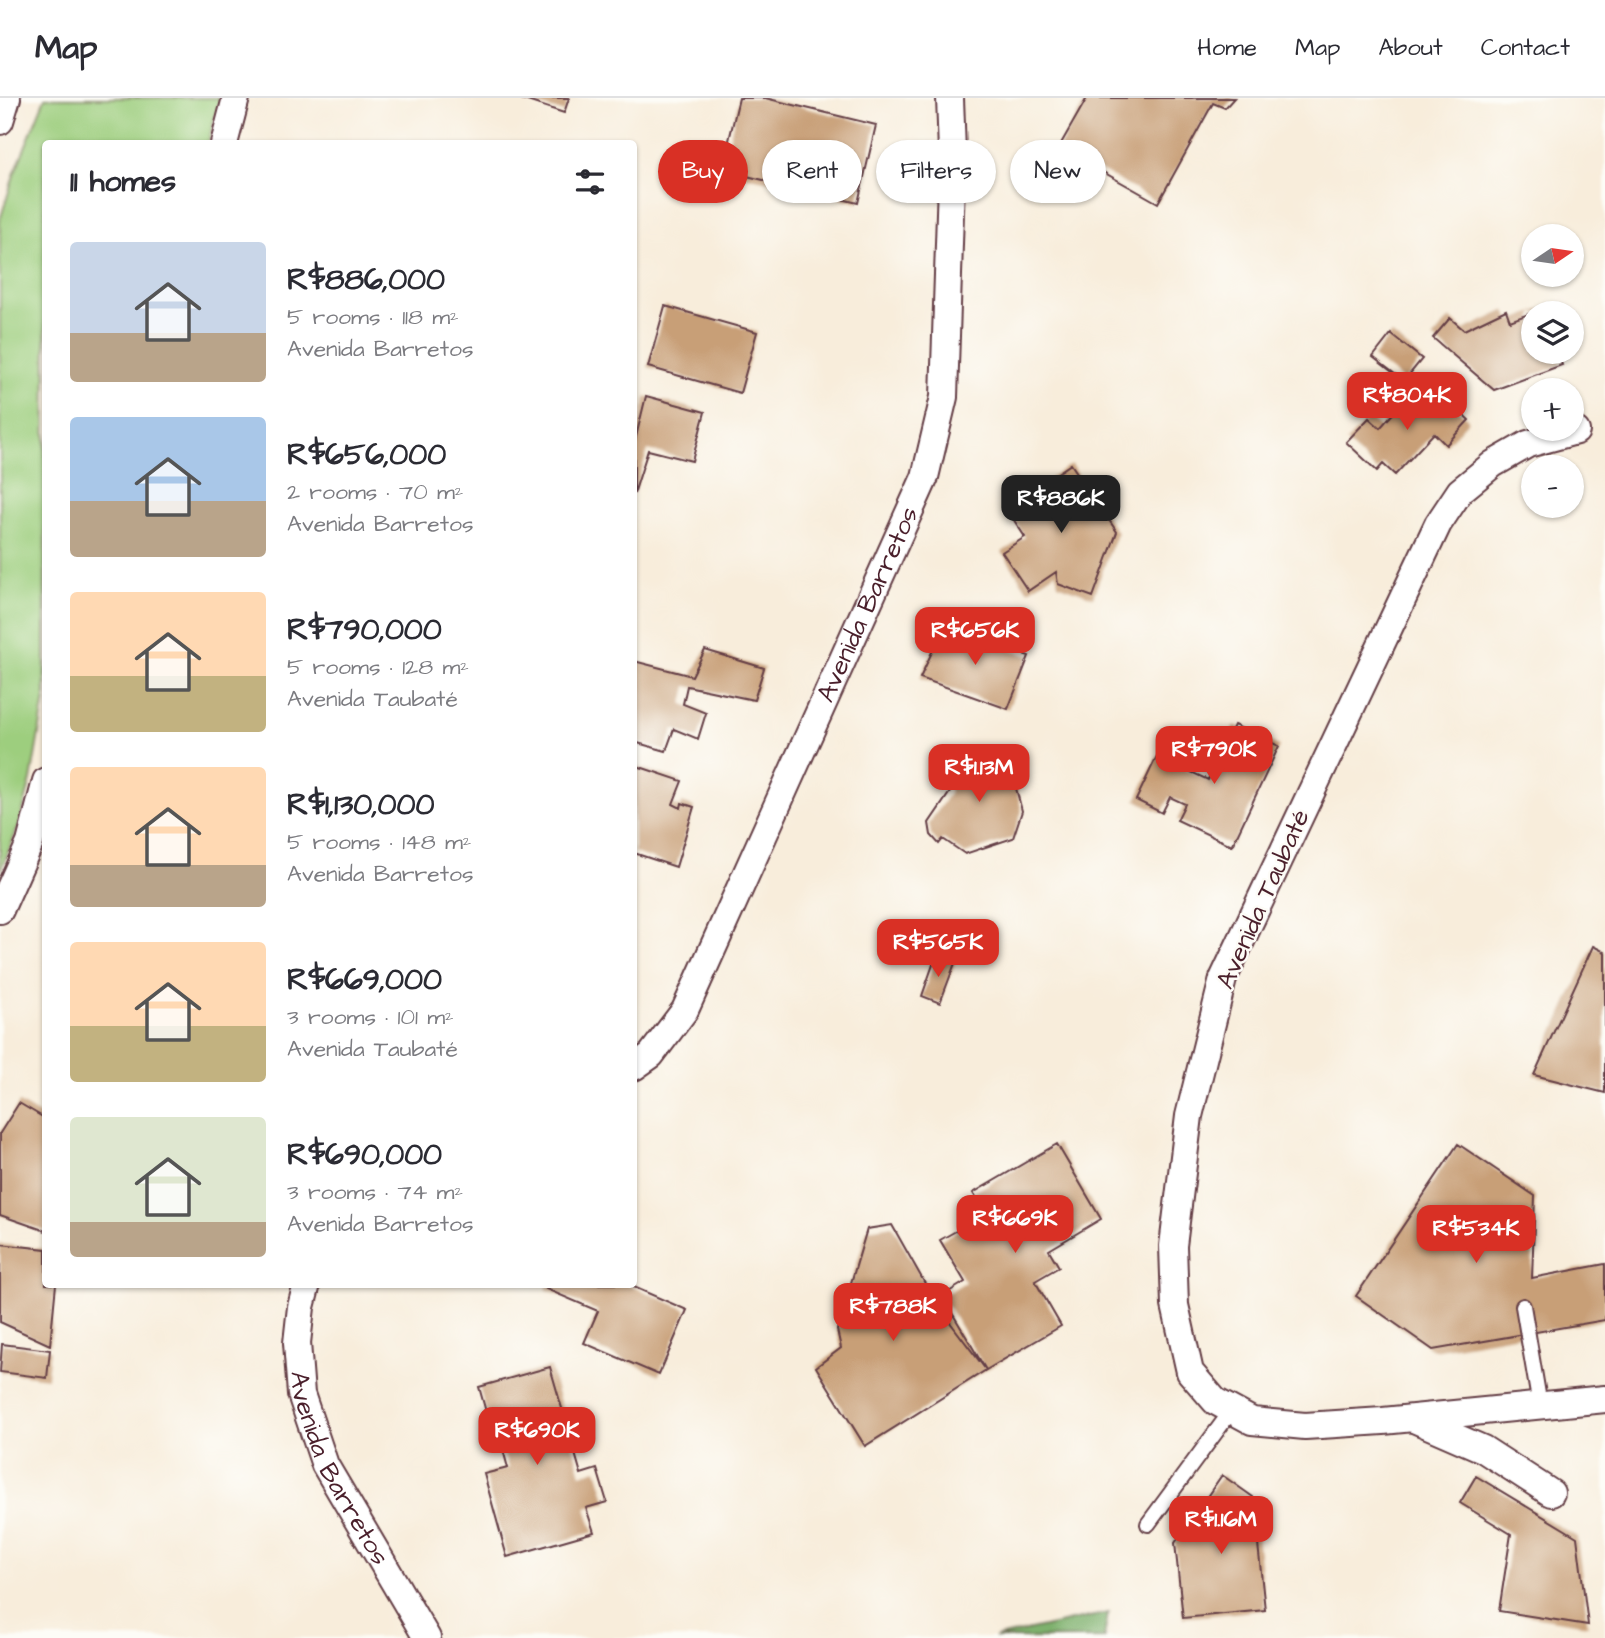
<!DOCTYPE html>
<html lang="en">
<head>
<meta charset="utf-8">
<style>
  :root { --surface:#fff; --page:#f7f7f7; --text:#2b2b33; --muted:#7c7c81; --line:#e1e1e2; --accent:#d93025 }
  body { margin:0; font-family:"Architects Daughter",sans-serif; background:var(--page); color:var(--text); height:100vh; display:flex; flex-direction:column; font-size:26px; white-space:nowrap }
  * { box-sizing:border-box; margin:0 }
  p { font-size:23px; color:var(--muted) }
  .icon { flex:none; width:38px; height:38px; fill:none; stroke:currentColor; stroke-width:2; stroke-linecap:round; stroke-linejoin:round }
  .map { position:relative; flex:1; overflow:hidden }
  .panel { position:absolute; left:42px; top:42px; width:595px; height:1148px; display:flex; flex-direction:column; background:var(--surface); border-radius:7px; box-shadow:0 2px 5px #0004 }
  .panel>* { flex:none }
  .top-card { position:absolute; left:658px; top:42px; width:665px; height:63px; display:flex; gap:14px }
  .needle { width:46px; rotate:77deg }
  .fabs { position:absolute; left:1521px; top:126px; display:grid; gap:14px }
  .fabs a { display:grid; place-items:center; width:63px; height:63px; border-radius:50%; background:var(--surface); box-shadow:0 2px 5px #0004; font-size:35px }
  .price { position:absolute; translate:-50% -60px; padding:0 16px; border-radius:14px; background:var(--accent); color:#fff; font-size:23px; line-height:46px; filter:drop-shadow(0 2px 4px #0008) }
  .price::after { content:''; position:absolute; left:50%; top:42px; width:21px; height:16px; margin-left:-10px; background:inherit; clip-path:polygon(0 0,100% 0,50% 100%) }
  .price.current { background:#222; color:#fff }
  ul { padding:0; list-style:none }
  li { display:flex; align-items:center; gap:21px; height:175px; padding:0 28px }
  li span { display:grid; place-items:center; flex:none; width:196px; height:140px; border-radius:7px; color:#555 }
  li>.icon { margin-inline-start:auto }
  span .icon { width:84px; height:84px; fill:#fffc; stroke-width:1 }
  li b { font-size:30px }
  h2 { display:flex; justify-content:space-between; align-items:center; height:84px; padding:0 28px; font-size:30px }
  .chip { padding:0 24px; border-radius:32px; background:var(--surface); box-shadow:0 2px 5px #0004; font-size:24px; line-height:63px }
  .chip.current { background:var(--accent); color:#fff }
  header { display:flex; align-items:center; gap:42px; box-sizing:border-box; height:98px; padding:0 35px; background:var(--surface); border-bottom:2px solid var(--line) }
  header strong { font-size:33px }
  nav { display:flex; gap:38px; margin-inline-start:auto; font-size:24px }
  .map>svg:first-child { display:block }
  .green { fill:#9dce7e; stroke:#747654; stroke-width:2 }
  .forest { fill:#7eb16d; stroke:#64684c; stroke-width:2 }
  .building { fill:#c89f77 }
  .lines { fill:none; stroke-linecap:round; stroke-linejoin:round }
  .service-casing { stroke:#643e45; stroke-width:18 }
  .minor-casing { stroke:#643e45; stroke-width:30 }
  .service { stroke:#fff; stroke-width:14 }
  .minor { stroke:#fff; stroke-width:26 }
  .labels { text-anchor:middle; dominant-baseline:central; stroke-width:5; stroke-linejoin:round; paint-order:stroke }
  .street-label { font-size:26px; fill:#4a1f2b; stroke:#fdfcf7 }
</style>
</head>
<body>
<header>
<strong>Map</strong>
<nav><a>Home</a><a>Map</a><a>About</a><a>Contact</a></nav>
</header>
<div class="map">
<svg width="1605" height="1540" viewBox="0 0 1605 1540">
  <rect width="100%" height="100%" fill="#fdfcf7"/>
  <filter id="ink" filterUnits="userSpaceOnUse"><feTurbulence type="fractalNoise" baseFrequency=".0143" numOctaves="2"/><feDisplacementMap in="SourceGraphic" scale="14" xChannelSelector="R" yChannelSelector="G"/><feConvolveMatrix kernelMatrix="1 2 1 2 8 2 1 2 1" color-interpolation-filters="sRGB"/></filter>
  <filter id="wash" filterUnits="userSpaceOnUse"><feTurbulence type="fractalNoise" baseFrequency=".00686" numOctaves="4" result="noise"/><feDisplacementMap in="SourceGraphic" scale="28" xChannelSelector="R" yChannelSelector="G"/><feGaussianBlur stdDeviation="1.57" result="paint"/><feColorMatrix in="noise" values="0 0 0 0 0 0 0 0 0 0 0 0 0 0 0 0 0 1.4 0 .05"/><feComposite in="paint" operator="in"/></filter>
  <g filter="url(#wash)">
    <rect width="100%" height="100%" fill="#f8eddb"/>
    <path class="green" d="M 45,0 L 220,0 L 208,45 L 46,46 L 45,601 L 31,682 L 19,727 L 0,774 L 0,122 L 15,74 Z"/>
    <path class="forest" d="M 1108,1515 L 1104,1540 L 994,1540 Z"/>
    <g id="blocks">
      <path class="building" d="M 518,0 L 569,0 L 564,15 Z
        M 739,0 L 765,0 L 876,27 L 858,105 L 722,72 Z
        M 1087,0 L 1234,0 L 1225,10 L 1213,5 L 1158,105 L 1059,49 Z
        M 665,208 L 757,234 L 740,295 L 648,269 Z
        M 1550,208 L 1553,215 L 1533,215 L 1533,254 L 1557,254 L 1562,267 L 1494,292 L 1433,240 L 1450,220 L 1464,232 L 1506,212 L 1510,223 Z
        M 1391,236 L 1422,261 L 1404,283 L 1373,259 Z
        M 1415,291 L 1433,309 L 1443,298 L 1469,322 L 1446,347 L 1434,335 L 1395,377 L 1383,366 L 1377,373 L 1346,344 L 1369,320 L 1380,330 Z
        M 646,298 L 705,314 L 692,363 L 648,352 L 634,396 L 634,347 Z
        M 1071,366 L 1117,434 L 1093,499 L 1058,486 L 1056,474 L 1028,493 L 1002,454 L 1025,439 L 1006,410 Z
        M 944,528 L 1029,558 L 1008,611 L 920,580 Z
        M 705,552 L 764,570 L 754,602 L 687,588 L 683,606 L 706,615 L 698,641 L 674,631 L 666,653 L 634,644 L 634,563 L 692,578 Z
        M 1234,627 L 1279,648 L 1232,748 L 1177,722 L 1185,706 L 1170,699 L 1162,715 L 1136,702 L 1157,658 L 1208,682 Z
        M 992,653 L 1016,661 L 1012,675 L 1022,713 L 1013,740 L 965,756 L 943,741 L 939,746 L 931,737 L 929,725 L 950,694 L 943,672 Z
        M 634,667 L 682,683 L 673,706 L 681,710 L 682,705 L 694,709 L 676,769 L 634,755 Z
        M 1593,848 L 1605,854 L 1605,995 L 1534,977 Z
        M 936,858 L 955,865 L 940,905 L 922,898 Z
        M 19,1005 L 46,1021 L 46,1133 L 0,1117 L 0,1035 Z
        M 1057,1046 L 1101,1121 L 1049,1152 L 1059,1169 L 1035,1183 L 1061,1228 L 986,1272 L 942,1198 L 965,1184 L 940,1142 L 986,1116 L 973,1095 Z
        M 1458,1046 L 1535,1098 L 1532,1180 L 1605,1166 L 1605,1222 L 1433,1252 L 1356,1198 Z
        M 892,1127 L 937,1207 L 986,1272 L 865,1348 L 816,1269 L 841,1250 L 837,1232 L 867,1131 Z
        M 0,1146 L 46,1151 L 46,1186 L 56,1186 L 50,1247 L 0,1224 Z
        M 548,1186 L 627,1186 L 687,1212 L 659,1277 L 584,1245 L 598,1213 L 546,1191 Z
        M 2,1246 L 50,1252 L 47,1280 L 0,1274 Z
        M 550,1269 L 581,1376 L 597,1371 L 607,1404 L 586,1410 L 594,1434 L 507,1459 L 484,1376 L 508,1370 L 494,1319 L 488,1321 L 479,1289 Z
        M 1222,1377 L 1253,1399 L 1265,1512 L 1183,1520 L 1175,1445 Z
        M 1476,1378 L 1577,1439 L 1588,1527 L 1499,1513 L 1511,1436 L 1460,1405 Z"/>
    </g>
  </g>
  <g filter="url(#ink)">
    <use href="#blocks" fill-opacity="0" stroke="#643e45" stroke-width="2"/>
    <g class="lines">
      <g class="service-casing">
        <path id="service" d="M 1523,1208 L 1540,1308
          M 1148,1426 L 1232,1312"/>
      </g>
      <g class="minor-casing">
        <g id="minor">
          <path d="M 0,23 L 7,0"/>
          <path d="M 224,46 L 236,0"/>
          <path d="M 1576,333 L 1528,346 L 1493,366 L 1460,393 L 1438,426 L 1223,881 L 1189,1018 L 1173,1148 L 1175,1207 L 1190,1274 L 1215,1303 L 1252,1323 L 1305,1328 L 1383,1323 L 1605,1301"/>
          <path d="M 0,812 L 30,745 L 46,683"/>
          <path id="s1" d="M 634,969 L 651,957 L 685,912 L 925,379 L 944,299 L 952,54 L 950,0"/>
          <path id="s2" d="M 307,1186 L 301,1209 L 297,1245 L 301,1296 L 325,1367 L 427,1540"/>
          <path d="M 1414,1321 L 1483,1351 L 1551,1395"/>
        </g>
      </g>
      <use href="#service" class="service"/>
      <use href="#minor" class="minor"/>
    </g>
  </g>
  <g class="labels">
    <g class="street-label">
      <text stroke="none"><textPath href="#s1" startOffset="522">Avenida Barretos</textPath></text>
      <text transform="translate(1263 801) rotate(-66)">Avenida Taubaté</text>
      <text stroke="none"><textPath href="#s2" startOffset="194">Avenida Barretos</textPath></text>
    </g>
  </g>
</svg>
<div class="fabs">
<a><svg class="needle" viewBox="-14 -14 28 28"><path d="M0-13l5 13h-10z" fill="#e53935"/><path d="M0 13l5-13h-10z" fill="#7c7c81"/></svg></a>
<a><svg class="icon" aria-label="layers" viewBox="0 0 24 24"><path d="M12 4l9 5-9 5-9-5zM3 14l9 5 9-5"/></svg></a>
<a>+</a>
<a>−</a>
</div>
<b class="price" style="left:1407px;top:334px">R$804K</b>
<b class="price current" style="left:1061px;top:437px">R$886K</b>
<b class="price" style="left:975px;top:569px">R$656K</b>
<b class="price" style="left:1214px;top:688px">R$790K</b>
<b class="price" style="left:979px;top:706px">R$1.13M</b>
<b class="price" style="left:938px;top:881px">R$565K</b>
<b class="price" style="left:1015px;top:1157px">R$669K</b>
<b class="price" style="left:1476px;top:1167px">R$534K</b>
<b class="price" style="left:893px;top:1245px">R$788K</b>
<b class="price" style="left:537px;top:1369px">R$690K</b>
<b class="price" style="left:1221px;top:1458px">R$1.16M</b>
<div class="top-card">
<a class="chip current">Buy</a>
<a class="chip">Rent</a>
<a class="chip">Filters</a>
<a class="chip">New</a>
</div>
<section class="panel">
<h2>11 homes<svg class="icon" aria-label="filters" viewBox="0 0 24 24"><path d="M4 7h16M4 17h16"/><circle cx="9" cy="7" r="2"/><circle cx="15" cy="17" r="2"/></svg></h2>
<ul>
<li><span style="background:linear-gradient(#c9d6e8 65%,#b9a48a 0)"><svg class="icon" aria-label="home" viewBox="0 0 24 24"><path d="M3 11l9-7 9 7M6 9v11h12V9"/></svg></span><div><b>R$886,000</b><p>5 rooms · 118 m²</p><p>Avenida Barretos</p></div></li>
<li><span style="background:linear-gradient(#a9c7e8 60%,#b9a48a 0)"><svg class="icon" aria-label="home" viewBox="0 0 24 24"><path d="M3 11l9-7 9 7M6 9v11h12V9"/></svg></span><div><b>R$656,000</b><p>2 rooms · 70 m²</p><p>Avenida Barretos</p></div></li>
<li><span style="background:linear-gradient(#ffd9b3 60%,#c2b280 0)"><svg class="icon" aria-label="home" viewBox="0 0 24 24"><path d="M3 11l9-7 9 7M6 9v11h12V9"/></svg></span><div><b>R$790,000</b><p>5 rooms · 128 m²</p><p>Avenida Taubaté</p></div></li>
<li><span style="background:linear-gradient(#ffd9b3 70%,#b9a48a 0)"><svg class="icon" aria-label="home" viewBox="0 0 24 24"><path d="M3 11l9-7 9 7M6 9v11h12V9"/></svg></span><div><b>R$1,130,000</b><p>5 rooms · 148 m²</p><p>Avenida Barretos</p></div></li>
<li><span style="background:linear-gradient(#ffd9b3 60%,#c2b280 0)"><svg class="icon" aria-label="home" viewBox="0 0 24 24"><path d="M3 11l9-7 9 7M6 9v11h12V9"/></svg></span><div><b>R$669,000</b><p>3 rooms · 101 m²</p><p>Avenida Taubaté</p></div></li>
<li><span style="background:linear-gradient(#dfe7d0 75%,#b9a48a 0)"><svg class="icon" aria-label="home" viewBox="0 0 24 24"><path d="M3 11l9-7 9 7M6 9v11h12V9"/></svg></span><div><b>R$690,000</b><p>3 rooms · 74 m²</p><p>Avenida Barretos</p></div></li>
</ul>
</section>
</div>
</body>
</html>
